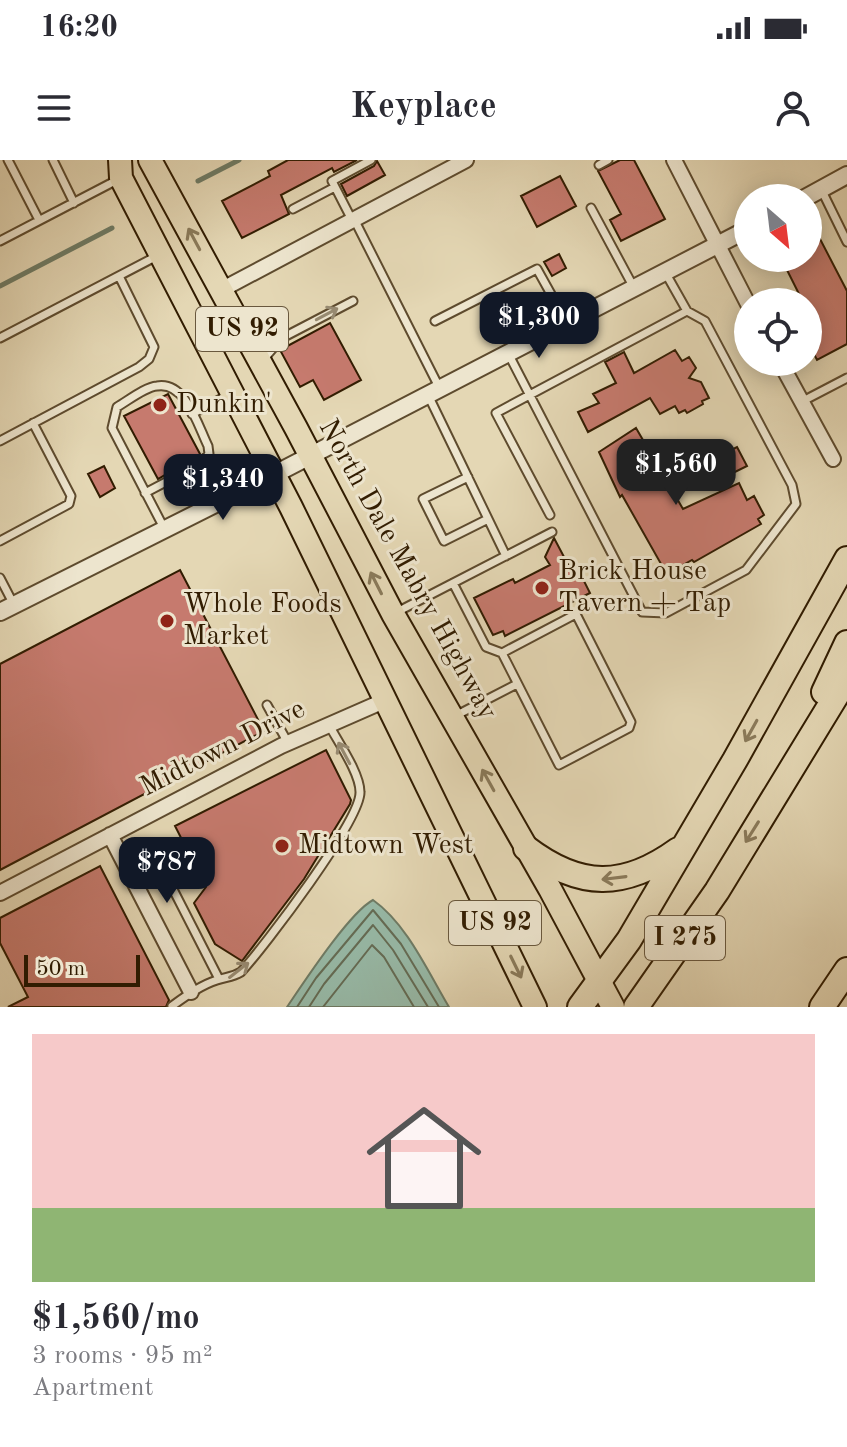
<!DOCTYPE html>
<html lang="en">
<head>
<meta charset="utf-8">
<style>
  :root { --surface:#fff; --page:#f2f2f3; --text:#2b2b33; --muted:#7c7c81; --line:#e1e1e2; --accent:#111827 }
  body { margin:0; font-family:"Old Standard TT",serif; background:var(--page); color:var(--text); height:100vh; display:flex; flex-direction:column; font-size:30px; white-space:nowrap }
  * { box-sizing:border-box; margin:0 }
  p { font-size:26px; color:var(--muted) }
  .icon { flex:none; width:44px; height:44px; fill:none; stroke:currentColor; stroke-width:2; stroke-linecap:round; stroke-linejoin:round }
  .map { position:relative; height:847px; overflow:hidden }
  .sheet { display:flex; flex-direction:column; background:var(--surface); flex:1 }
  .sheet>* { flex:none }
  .needle { width:52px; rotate:152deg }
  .controls { position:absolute; left:734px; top:24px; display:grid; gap:16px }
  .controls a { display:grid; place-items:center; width:88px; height:88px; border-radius:50%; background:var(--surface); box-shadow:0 4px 20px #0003; font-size:40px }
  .scale { position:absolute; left:24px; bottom:20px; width:116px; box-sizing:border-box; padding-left:8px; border:4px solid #311c01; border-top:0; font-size:22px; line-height:28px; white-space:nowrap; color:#311c01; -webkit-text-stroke:6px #ede5ce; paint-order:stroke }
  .price { position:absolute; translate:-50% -68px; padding:0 18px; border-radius:16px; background:var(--accent); color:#fff; font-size:26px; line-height:52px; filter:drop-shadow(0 2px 4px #0008) }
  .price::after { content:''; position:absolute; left:50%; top:48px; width:24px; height:18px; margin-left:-12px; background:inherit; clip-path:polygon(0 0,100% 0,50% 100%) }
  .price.selected { background:#222; color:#fff }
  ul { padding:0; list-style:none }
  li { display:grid; align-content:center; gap:16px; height:424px; padding:0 32px }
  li+li { border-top:2px solid var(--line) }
  li span { display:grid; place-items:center; height:248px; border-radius:0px; color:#555 }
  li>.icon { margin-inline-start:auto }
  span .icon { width:144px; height:144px; fill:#fffc; stroke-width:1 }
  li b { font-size:34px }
  .status { display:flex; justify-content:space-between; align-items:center; height:56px; padding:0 40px; background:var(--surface); direction:ltr }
  .status svg { height:22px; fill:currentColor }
  header { display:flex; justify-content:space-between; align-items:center; height:104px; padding:0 32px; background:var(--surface); font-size:36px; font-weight:700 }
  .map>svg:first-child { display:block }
  .water { fill:#97baa8; stroke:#6e7b65; stroke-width:2 }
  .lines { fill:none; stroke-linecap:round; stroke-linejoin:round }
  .shore { stroke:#646b54; stroke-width:2 }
  .stream { stroke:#6e7b65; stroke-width:5 }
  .building { fill:#c67a6e; stroke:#311c01; stroke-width:2 }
  .service-casing { stroke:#5e4b2e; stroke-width:11 }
  .minor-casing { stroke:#5e4b2e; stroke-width:18 }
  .tertiary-casing { stroke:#5e4b2e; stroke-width:20 }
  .primary-casing { stroke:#311c01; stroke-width:26 }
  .motorway-casing { stroke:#311c01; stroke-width:28 }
  .service { stroke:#ede5ce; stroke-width:7 }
  .minor { stroke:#ede5ce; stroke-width:14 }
  .tertiary { stroke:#ede5ce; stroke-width:16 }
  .primary { stroke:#e4d7b4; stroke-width:22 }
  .motorway { stroke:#e4d7b4; stroke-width:24 }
  .oneway { stroke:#8a7a5a }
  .oneway2 { stroke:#988b72 }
  .poi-dot { fill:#8f2418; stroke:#ede5ce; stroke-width:3 }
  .labels { text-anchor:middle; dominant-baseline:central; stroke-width:6; stroke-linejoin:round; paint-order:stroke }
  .shield { fill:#ede5ce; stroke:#69583e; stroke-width:2 }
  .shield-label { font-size:26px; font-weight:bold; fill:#311c01 }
  .poi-label { font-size:28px; fill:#311c01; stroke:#ede5ce; text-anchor:start }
  .street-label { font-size:28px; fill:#311c01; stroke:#ede5ce }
</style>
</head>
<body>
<div class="status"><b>16:20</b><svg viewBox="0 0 49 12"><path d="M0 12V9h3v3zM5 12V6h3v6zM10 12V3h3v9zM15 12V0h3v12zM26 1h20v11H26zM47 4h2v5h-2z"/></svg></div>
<header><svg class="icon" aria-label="menu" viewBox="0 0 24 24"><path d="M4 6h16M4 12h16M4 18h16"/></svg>Keyplace<svg class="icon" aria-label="person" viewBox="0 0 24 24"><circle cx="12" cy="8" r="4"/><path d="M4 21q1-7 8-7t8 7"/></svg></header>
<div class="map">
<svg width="847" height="847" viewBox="0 0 847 847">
  <rect width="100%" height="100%" fill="#e4d7b4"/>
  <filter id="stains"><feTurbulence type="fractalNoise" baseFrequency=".0025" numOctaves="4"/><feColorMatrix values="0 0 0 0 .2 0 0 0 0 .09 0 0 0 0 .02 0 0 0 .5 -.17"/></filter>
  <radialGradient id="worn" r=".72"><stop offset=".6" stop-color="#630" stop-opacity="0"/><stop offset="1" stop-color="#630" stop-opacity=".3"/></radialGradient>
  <path class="water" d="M 695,284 L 700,286 L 698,291 L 706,308 L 691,315 L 689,310 L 691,307 L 682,291 Z
    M 373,740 C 407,764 428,812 449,847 L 287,847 C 304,822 349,753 373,740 Z"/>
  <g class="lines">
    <path class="shore" d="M 297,847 L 316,818 L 373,750 L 401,784 L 439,847
      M 309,847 L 324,824 L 373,765 L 393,790 L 428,847
      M 323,847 L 372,785 L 384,797 L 414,847"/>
    <path class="stream" d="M 198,21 L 239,0
      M 0,126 L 112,68"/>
  </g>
  <path class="building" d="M 288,0 L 357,0 L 334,12 L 332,8 L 281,35 L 289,54 L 242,78 L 222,41 L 270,16 L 268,11 Z
    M 620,0 L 634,0 L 665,59 L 621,81 L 610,60 L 621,54 L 598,11 Z
    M 377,1 L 385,15 L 347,36 L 341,24 L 374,6 Z
    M 560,16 L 576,46 L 537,67 L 521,36 Z
    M 819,77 L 847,131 L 847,184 L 817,200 L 808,182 L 808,142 L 803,142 L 781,98 L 808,98 L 808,83 Z
    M 559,94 L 566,108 L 552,116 L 544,102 Z
    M 330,163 L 361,220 L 324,240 L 313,220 L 300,227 L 280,190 Z
    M 675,190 L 682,201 L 689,197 L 696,208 L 689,218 L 701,222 L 709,238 L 702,241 L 703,244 L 687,253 L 685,250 L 679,253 L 675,246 L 660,254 L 650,238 L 588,272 L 578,252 L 599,243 L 593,234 L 616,223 L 605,202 L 624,192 L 634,213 Z
    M 168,234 L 200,294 L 158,319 L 124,256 Z
    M 636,268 L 683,349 L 739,323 L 747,340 L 754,336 L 764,355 L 758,359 L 761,364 L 694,402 L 692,400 L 674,410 L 672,407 L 665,411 L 622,335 L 620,337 L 599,292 Z
    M 737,287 L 747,306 L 727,316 L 717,297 Z
    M 104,306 L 115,328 L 100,337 L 88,314 Z
    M 554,378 L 573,414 L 579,411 L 590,433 L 505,476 L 503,471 L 493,475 L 474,438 L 513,419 L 515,423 L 550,405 L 545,397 Z
    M 180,410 L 264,571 L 0,710 L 0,504 Z
    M 326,590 L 351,640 L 350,644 L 304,719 L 242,801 L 215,784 L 194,743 L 206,727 L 175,666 Z
    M 100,706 L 169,840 L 166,847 L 8,847 L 28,837 L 0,783 L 0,758 Z"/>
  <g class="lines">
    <g class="service-casing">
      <path id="service" d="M 8,0 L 39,60
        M 53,0 L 74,43
        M 599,5 L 608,0
        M 822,31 L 847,82
        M 591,48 L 633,126
        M 293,49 L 335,27
        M 354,59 L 440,229
        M 352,60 L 332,21 L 371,0
        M 0,81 L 119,19
        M 435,161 L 537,109 L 567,163
        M 0,178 L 157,96
        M 509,195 L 642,452 L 666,453 L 746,410 L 796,344 L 792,325 L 705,161 L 687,151 L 665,112
        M 262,201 L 282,178 L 353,141
        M 428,235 L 506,396
        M 801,242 L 847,218
        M 192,254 L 230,234
        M 0,281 L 139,207 L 149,199 L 154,187 L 119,116
        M 468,317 L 423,339 L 444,381 L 488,359
        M 145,333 L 200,304 L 209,294 L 208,286 C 198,266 186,221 157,226 C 145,227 129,240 117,247 L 112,268 L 164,368
        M 550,355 L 496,253 L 687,151
        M 0,381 L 69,344 L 71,336 L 33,263
        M 0,418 L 14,445
        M 453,423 L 486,487 L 502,493 L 576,454 L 631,562 L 629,568 L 559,605 L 502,493
        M 395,453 L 552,372
        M 267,545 L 288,583
        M 455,556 L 517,524
        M 128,712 L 156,696 L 219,819
        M 172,846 C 186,836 201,825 217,820 C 226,817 233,817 241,812 C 264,787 361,660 360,632 C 360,613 338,582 329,565"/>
    </g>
    <g class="minor-casing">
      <path id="minor" d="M 674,0 L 748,144
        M 221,130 L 466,0
        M 780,202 L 833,299
        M 110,675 L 191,832
        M 0,733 L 281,586 L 386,540"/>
    </g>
    <g class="tertiary-casing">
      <path id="tertiary" d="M 805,38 L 847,15
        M 0,452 L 275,314 L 748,69"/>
    </g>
    <g class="primary-casing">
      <path id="primary" d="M 120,0 L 121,18 L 291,347 L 535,847
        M 150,0 L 296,268 L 393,454 L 550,729 L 613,847"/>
    </g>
    <g class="motorway-casing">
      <path id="motorway" d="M 824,532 L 847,483
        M 526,688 C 580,729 624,729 678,690
        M 580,847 L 629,780 L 735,600 L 847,399
        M 636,847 L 717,731 L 847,518
        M 822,847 L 847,810"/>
    </g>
    <use href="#service" class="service"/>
    <use href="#minor" class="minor"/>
    <use href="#tertiary" class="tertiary"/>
    <use href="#primary" class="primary"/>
    <use href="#motorway" class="motorway"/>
  </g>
  <defs><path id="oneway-shaft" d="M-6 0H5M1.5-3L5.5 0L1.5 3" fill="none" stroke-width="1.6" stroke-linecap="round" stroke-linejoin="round" transform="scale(2)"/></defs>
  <g class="oneway">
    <use href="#oneway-shaft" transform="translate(194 79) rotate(-118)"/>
    <use href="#oneway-shaft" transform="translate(376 423) rotate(-117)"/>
    <use href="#oneway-shaft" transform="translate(751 571) rotate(119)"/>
    <use href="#oneway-shaft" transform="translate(488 620) rotate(-119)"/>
    <use href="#oneway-shaft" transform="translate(752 672) rotate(122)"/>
    <use href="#oneway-shaft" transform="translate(614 718) rotate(173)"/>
    <use href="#oneway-shaft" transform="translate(516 807) rotate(64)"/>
  </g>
  <g class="oneway2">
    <use href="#oneway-shaft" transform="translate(327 154) rotate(-28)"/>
    <use href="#oneway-shaft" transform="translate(344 593) rotate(-118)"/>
    <use href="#oneway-shaft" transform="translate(239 810) rotate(-38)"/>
  </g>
  <g class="poi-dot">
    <circle cx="160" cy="245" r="8"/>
    <circle cx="542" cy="428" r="8"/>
    <circle cx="167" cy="461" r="8"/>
    <circle cx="282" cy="686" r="8"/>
  </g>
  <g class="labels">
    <g class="shield">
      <rect x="196" y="147" width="92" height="44" rx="6"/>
      <rect x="449" y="741" width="92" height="44" rx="6"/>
      <rect x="645" y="756" width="80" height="44" rx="6"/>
    </g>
    <g class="shield-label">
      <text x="242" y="169">US 92</text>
      <text x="495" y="763">US 92</text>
      <text x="685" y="778">I 275</text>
    </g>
    <g class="poi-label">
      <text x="176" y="245">Dunkin'</text>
      <text x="558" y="412">Brick House<tspan x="558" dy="32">Tavern + Tap</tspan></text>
      <text x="183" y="445">Whole Foods<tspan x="183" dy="32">Market</tspan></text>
      <text x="298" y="686">Midtown West</text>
    </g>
    <g class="street-label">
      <text transform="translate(407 410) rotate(61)">North Dale Mabry Highway</text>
      <text transform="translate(223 589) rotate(-27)">Midtown Drive</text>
    </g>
  </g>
  <rect width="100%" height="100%" filter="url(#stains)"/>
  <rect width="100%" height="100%" fill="url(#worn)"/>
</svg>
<div class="controls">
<a><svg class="needle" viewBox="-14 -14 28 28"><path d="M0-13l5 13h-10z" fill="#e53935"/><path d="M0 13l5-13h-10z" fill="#7c7c81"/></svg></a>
<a><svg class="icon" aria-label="locate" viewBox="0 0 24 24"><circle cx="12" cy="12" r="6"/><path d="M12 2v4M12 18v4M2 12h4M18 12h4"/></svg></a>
</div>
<div class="scale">50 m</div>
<b class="price" style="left:539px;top:200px">$1,300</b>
<b class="price selected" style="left:676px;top:347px">$1,560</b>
<b class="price" style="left:223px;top:362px">$1,340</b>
<b class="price" style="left:167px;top:745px">$787</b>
</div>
<section class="sheet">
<ul>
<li><span style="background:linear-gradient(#f6c9c9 70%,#8fb573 0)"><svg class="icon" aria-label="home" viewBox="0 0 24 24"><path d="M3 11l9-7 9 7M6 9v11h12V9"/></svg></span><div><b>$1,560/mo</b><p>3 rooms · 95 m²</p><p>Apartment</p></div></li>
</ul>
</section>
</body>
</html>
